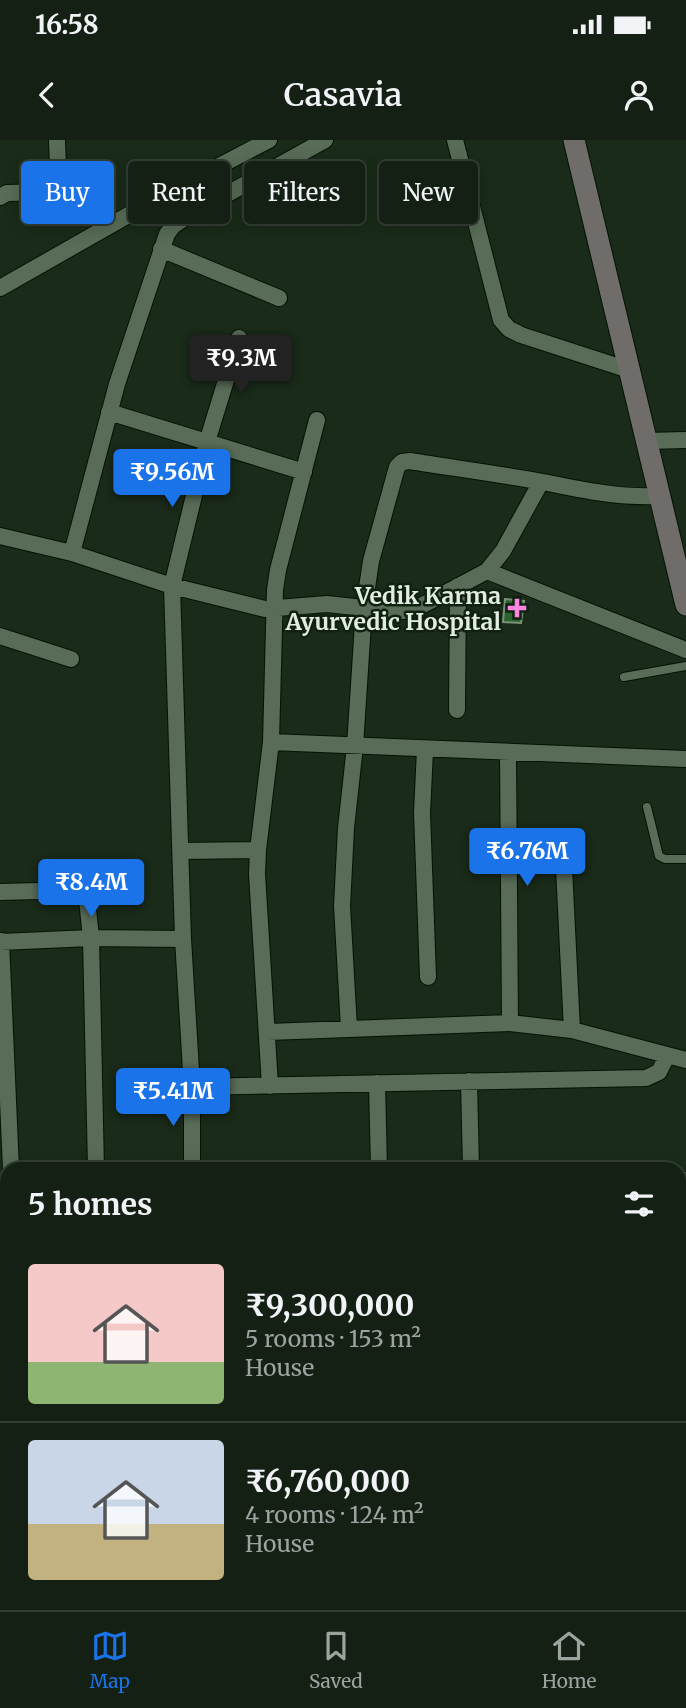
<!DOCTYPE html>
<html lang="en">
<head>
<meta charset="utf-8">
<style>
  :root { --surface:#142013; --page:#1d281c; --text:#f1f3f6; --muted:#9da3a0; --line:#333e33; --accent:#1a73e8 }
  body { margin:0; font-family:Merriweather,serif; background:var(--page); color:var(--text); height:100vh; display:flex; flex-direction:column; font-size:26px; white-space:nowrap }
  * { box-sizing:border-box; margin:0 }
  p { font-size:23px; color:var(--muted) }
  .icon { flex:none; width:38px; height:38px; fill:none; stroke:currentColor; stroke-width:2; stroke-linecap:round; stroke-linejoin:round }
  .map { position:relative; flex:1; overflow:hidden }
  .panel { position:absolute; left:0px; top:1022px; width:686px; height:448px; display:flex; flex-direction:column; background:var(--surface); border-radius:21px 21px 0 0; box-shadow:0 4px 18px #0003,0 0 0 2px var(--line) }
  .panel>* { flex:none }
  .hud { position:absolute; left:21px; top:21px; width:644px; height:63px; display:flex; gap:14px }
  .price { position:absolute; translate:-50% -60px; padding:0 16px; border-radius:7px; background:var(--accent); color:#fff; font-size:23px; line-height:46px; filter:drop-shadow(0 2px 4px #0008) }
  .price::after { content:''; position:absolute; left:50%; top:42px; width:21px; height:16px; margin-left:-10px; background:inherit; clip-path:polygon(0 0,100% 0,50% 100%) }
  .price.active { background:#222; color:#fff }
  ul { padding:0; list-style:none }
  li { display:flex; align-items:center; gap:21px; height:175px; padding:0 28px }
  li+li { border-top:2px solid var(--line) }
  li span { display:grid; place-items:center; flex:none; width:196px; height:140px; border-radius:7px; color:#555 }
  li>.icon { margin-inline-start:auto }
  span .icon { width:84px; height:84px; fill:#fffc; stroke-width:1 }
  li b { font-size:30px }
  h2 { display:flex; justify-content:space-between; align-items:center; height:84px; padding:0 28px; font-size:30px }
  .tag { padding:0 24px; border-radius:7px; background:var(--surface); box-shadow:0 4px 18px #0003,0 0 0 2px var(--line); font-size:24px; line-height:63px }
  .tag.active { background:var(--accent); color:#fff }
  .status { display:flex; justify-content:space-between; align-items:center; height:49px; padding:0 35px; background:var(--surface); direction:ltr }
  .status svg { height:19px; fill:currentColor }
  header { display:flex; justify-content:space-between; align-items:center; height:91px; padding:0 28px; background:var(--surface); font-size:32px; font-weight:600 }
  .tabs { display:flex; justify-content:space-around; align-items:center; height:98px; border-top:2px solid var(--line); background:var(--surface); font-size:19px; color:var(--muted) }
  .tabs a { display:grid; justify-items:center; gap:4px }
  .tabs .active { color:var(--accent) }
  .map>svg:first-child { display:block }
  .building { fill:#2b622d; stroke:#7b907a; stroke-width:2 }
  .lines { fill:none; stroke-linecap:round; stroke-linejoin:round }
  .service-casing { stroke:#041304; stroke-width:10 }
  .minor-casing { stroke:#041304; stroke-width:18 }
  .secondary-casing { stroke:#041304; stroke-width:23 }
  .service { stroke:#586c57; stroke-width:8 }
  .minor { stroke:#586c57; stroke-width:16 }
  .secondary { stroke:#6f6c6a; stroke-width:21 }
  .poi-dot { fill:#fd86e3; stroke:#102110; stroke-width:2.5 }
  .labels { text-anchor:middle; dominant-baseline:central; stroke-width:5; stroke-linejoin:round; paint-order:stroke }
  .poi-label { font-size:23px; font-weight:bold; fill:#e2ede1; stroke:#102110; text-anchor:end }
</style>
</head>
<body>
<div class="status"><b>16:58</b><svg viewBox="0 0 49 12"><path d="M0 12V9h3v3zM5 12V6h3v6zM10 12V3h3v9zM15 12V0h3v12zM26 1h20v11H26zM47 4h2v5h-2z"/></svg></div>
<header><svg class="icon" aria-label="back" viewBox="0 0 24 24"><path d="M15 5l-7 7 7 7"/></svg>Casavia<svg class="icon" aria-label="person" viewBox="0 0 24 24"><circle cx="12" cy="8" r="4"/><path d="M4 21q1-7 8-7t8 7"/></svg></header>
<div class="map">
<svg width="686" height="1470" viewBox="0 0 686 1470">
  <rect width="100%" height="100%" fill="#1a2b19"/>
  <path class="building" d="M 505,459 L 524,461 L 521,483 L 503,482 Z"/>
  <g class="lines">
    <g class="service-casing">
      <path id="service" d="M 624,537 L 686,526
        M 647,667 L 659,716 L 665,719 L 686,719"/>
    </g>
    <g class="minor-casing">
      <path id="minor" d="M 455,0 L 501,180 L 509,189 L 521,195 L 629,230
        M 0,57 L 7,53 L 46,52 C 62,43 57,16 57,0
        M 161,109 L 279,158
        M 0,148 L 160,57 L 269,0
        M 109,272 L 304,332
        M 646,301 L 686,300
        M 0,396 L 72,413 L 172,446 L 265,469 L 327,464 L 391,471 L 406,471 L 419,467 L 487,431 L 686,510
        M 72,413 L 117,244 L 167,94 L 173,86 L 186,77 L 325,0
        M 487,431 L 503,411 L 541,342
        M 0,496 L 71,519
        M 457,570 L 458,446
        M 271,602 L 686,619
        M 425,610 L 422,673 L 428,837
        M 508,614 L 510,883
        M 182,711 L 258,710
        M 564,728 L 572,890
        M 0,752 L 79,750 L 84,753 L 87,759 L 91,798 L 96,1029
        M 1,801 L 11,1029
        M 0,802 L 91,798 L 183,799
        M 349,888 L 342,766 L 346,688 L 355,606 L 364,468 L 371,421 L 397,327 L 402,322 L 410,321 C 454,328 499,334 543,342 C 582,350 619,358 660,356
        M 268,892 L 510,883 L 572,890 L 686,920
        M 469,941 L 471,1029
        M 377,943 L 379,1029
        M 270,946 L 257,734 L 258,710 L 271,602 L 275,450 L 278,430 L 317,280
        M 192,947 L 646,938 L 659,932 L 667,916
        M 192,1029 L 192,947 L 183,799 L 172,446 L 207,302 L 239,198
        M 679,1041 L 686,1040
        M 0,1055 L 7,1055
        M 0,1132 L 7,1131
        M 679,1160 L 686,1160
        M 0,1191 L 7,1191
        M 0,1259 L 7,1259
        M 0,1461 L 7,1389
        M 161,1463 L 189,1470
        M 332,1463 L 332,1470
        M 568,1463 L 568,1470
        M 619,1463 L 621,1470
        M 234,1470 L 234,1463
        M 404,1470 L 404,1463"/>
    </g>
    <g class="secondary-casing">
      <path id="secondary" d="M 574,0 L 686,465"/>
    </g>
    <use href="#service" class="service"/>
    <use href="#minor" class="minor"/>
    <use href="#secondary" class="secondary"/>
  </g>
  <path class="poi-dot" d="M513.5 457.5h7v7h7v7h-7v7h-7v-7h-7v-7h7z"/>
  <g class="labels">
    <g class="poi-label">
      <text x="501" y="455">Vedik Karma<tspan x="501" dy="26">Ayurvedic Hospital</tspan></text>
    </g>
  </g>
</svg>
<b class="price active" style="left:241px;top:255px">₹9.3M</b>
<b class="price" style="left:172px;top:369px">₹9.56M</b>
<b class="price" style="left:527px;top:748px">₹6.76M</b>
<b class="price" style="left:91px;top:779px">₹8.4M</b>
<b class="price" style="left:173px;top:988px">₹5.41M</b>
<div class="hud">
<a class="tag active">Buy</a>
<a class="tag">Rent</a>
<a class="tag">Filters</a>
<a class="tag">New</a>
</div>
<section class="panel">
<h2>5 homes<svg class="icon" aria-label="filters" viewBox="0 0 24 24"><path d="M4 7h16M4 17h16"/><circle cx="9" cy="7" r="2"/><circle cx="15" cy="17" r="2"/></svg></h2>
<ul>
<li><span style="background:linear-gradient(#f6c9c9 70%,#8fb573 0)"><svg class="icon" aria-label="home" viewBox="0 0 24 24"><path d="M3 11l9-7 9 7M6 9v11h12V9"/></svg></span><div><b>₹9,300,000</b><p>5 rooms · 153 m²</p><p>House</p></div></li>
<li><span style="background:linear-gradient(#c9d6e8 60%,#c2b280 0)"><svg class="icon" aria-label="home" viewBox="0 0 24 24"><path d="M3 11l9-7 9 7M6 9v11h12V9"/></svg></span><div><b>₹6,760,000</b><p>4 rooms · 124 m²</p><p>House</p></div></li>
</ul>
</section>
</div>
<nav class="tabs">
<a class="active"><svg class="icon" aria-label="map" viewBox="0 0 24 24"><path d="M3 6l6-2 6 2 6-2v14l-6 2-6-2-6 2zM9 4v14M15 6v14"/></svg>Map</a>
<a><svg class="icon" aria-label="saved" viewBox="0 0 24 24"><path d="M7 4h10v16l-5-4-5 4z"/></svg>Saved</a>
<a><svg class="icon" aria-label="home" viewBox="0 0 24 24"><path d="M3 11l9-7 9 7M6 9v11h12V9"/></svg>Home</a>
</nav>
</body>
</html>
